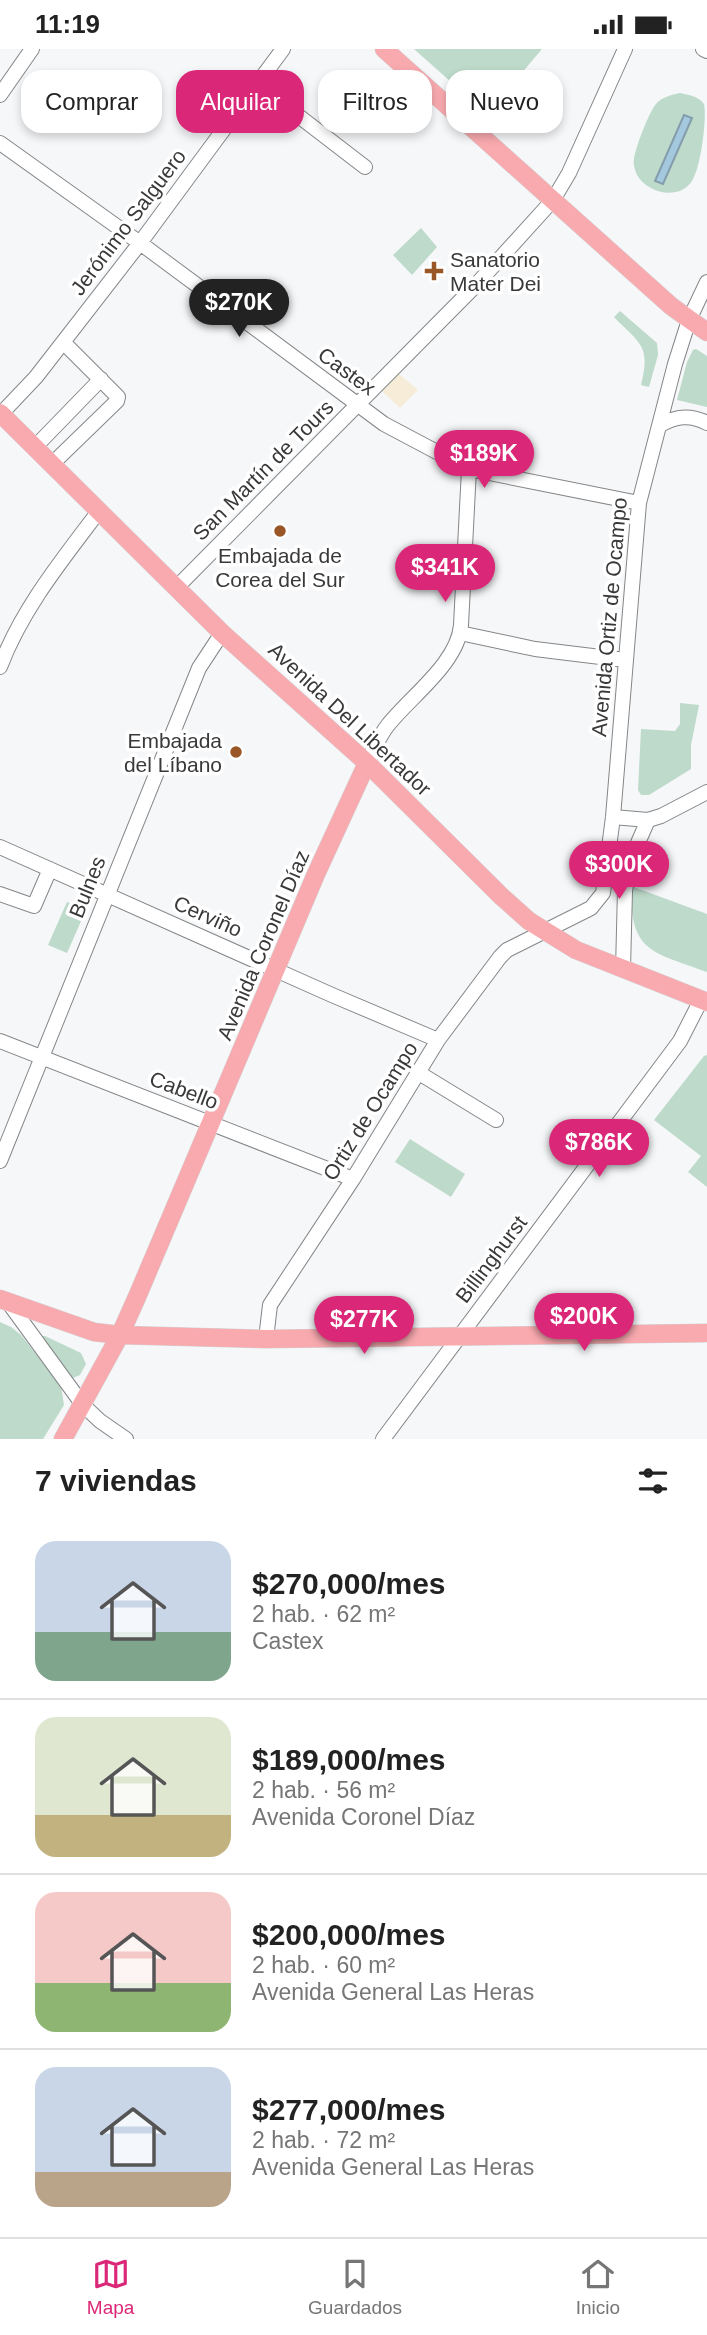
<!DOCTYPE html>
<html lang="es">
<head>
<meta charset="utf-8">
<style>
  :root { --surface:#fff; --page:#f2f2f2; --text:#222; --muted:#767676; --line:#e0e0e0; --accent:#db2777 }
  body { margin:0; font-family:Helvetica,sans-serif; background:var(--page); color:var(--text); height:100vh; display:flex; flex-direction:column; font-size:26px; white-space:nowrap }
  * { box-sizing:border-box; margin:0 }
  p { font-size:23px; color:var(--muted) }
  .icon { flex:none; width:38px; height:38px; fill:none; stroke:currentColor; stroke-width:2; stroke-linecap:round; stroke-linejoin:round }
  .map { position:relative; height:1390px; overflow:hidden }
  .sheet { display:flex; flex-direction:column; background:var(--surface); flex:1 }
  .sheet>* { flex:none }
  .guide { position:absolute; left:21px; top:21px; width:665px; height:63px; display:flex; gap:14px }
  .price { position:absolute; translate:-50% -60px; padding:0 16px; border-radius:24px; background:var(--accent); color:#fff; font-size:23px; line-height:46px; filter:drop-shadow(0 2px 4px #0008) }
  .price::after { content:''; position:absolute; left:50%; top:42px; width:21px; height:16px; margin-left:-10px; background:inherit; clip-path:polygon(0 0,100% 0,50% 100%) }
  .price.on { background:#222; color:#fff }
  ul { padding:0; list-style:none }
  li { display:flex; align-items:center; gap:21px; height:175px; padding:0 35px }
  li+li { border-top:2px solid var(--line) }
  li span { display:grid; place-items:center; flex:none; width:196px; height:140px; border-radius:21px; color:#555 }
  li>.icon { margin-inline-start:auto }
  span .icon { width:84px; height:84px; fill:#fffc; stroke-width:1 }
  li b { font-size:30px }
  h2 { display:flex; justify-content:space-between; align-items:center; height:84px; padding:0 35px; font-size:30px }
  .tag { padding:0 24px; border-radius:21px; background:var(--surface); box-shadow:0 4px 10px #0003; font-size:24px; line-height:63px }
  .tag.on { background:var(--accent); color:#fff }
  .status { display:flex; justify-content:space-between; align-items:center; height:49px; padding:0 35px; background:var(--surface); direction:ltr }
  .status svg { height:19px; fill:currentColor }
  .dock { display:flex; justify-content:space-around; align-items:center; height:98px; border-top:2px solid var(--line); background:var(--surface); font-size:19px; color:var(--muted) }
  .dock a { display:grid; justify-items:center; gap:4px }
  .dock .on { color:var(--accent) }
  .map>svg:first-child { display:block }
  .medical { fill:#f6ecd7 }
  .green { fill:#bddaca }
  .water { fill:#a4c8dd; stroke:#849dac; stroke-width:2 }
  .lines { fill:none; stroke-linecap:round; stroke-linejoin:round }
  .minor-casing { stroke:#848688; stroke-width:16 }
  .major-casing { stroke:#d3d3d4; stroke-width:19 }
  .minor { stroke:#fff; stroke-width:14 }
  .major { stroke:#f9aaaf; stroke-width:18 }
  .poi-dot { fill:#995627; stroke:#fff; stroke-width:2.5 }
  .labels { text-anchor:middle; dominant-baseline:central; stroke-width:7; stroke-linejoin:round; paint-order:stroke }
  .street-label { font-size:21px; fill:#39393a; stroke:#fff }
  .poi-label { font-size:21px; fill:#39393a; stroke:#fff; text-anchor:start }
</style>
</head>
<body>
<div class="status"><b>11:19</b><svg viewBox="0 0 49 12"><path d="M0 12V9h3v3zM5 12V6h3v6zM10 12V3h3v9zM15 12V0h3v12zM26 1h20v11H26zM47 4h2v5h-2z"/></svg></div>
<div class="map">
<svg width="707" height="1390" viewBox="0 0 707 1390">
  <rect width="100%" height="100%" fill="#f6f7f9"/>
  <path class="medical" d="M 399,325 L 418,341 L 400,359 L 382,342 Z"/>
  <path class="green" d="M 414,0 L 542,0 L 487,65 Z
    M 680,44 C 689,46 698,47 704,55 C 707,69 701,118 692,132 C 679,152 647,144 637,126 C 635,121 633,116 634,110 C 635,100 649,63 656,55 C 662,48 671,46 680,44 Z
    M 421,179 L 437,198 L 412,226 L 393,206 Z
    M 620,262 L 657,294 L 658,306 L 649,338 L 641,336 C 651,296 640,295 614,268 Z
    M 696,300 L 707,307 L 707,358 L 677,351 L 687,313 L 693,301 Z
    M 680,654 L 699,656 L 691,696 L 691,720 L 649,746 L 641,746 L 638,741 L 641,680 L 675,682 L 680,675 Z
    M 631,837 L 707,865 L 707,923 C 651,902 630,904 631,837 Z
    M 67,853 L 86,861 L 67,904 L 48,896 Z
    M 707,1006 L 707,1138 L 688,1123 L 701,1107 L 654,1071 L 704,1007 Z
    M 410,1090 L 465,1125 L 451,1148 L 395,1113 Z
    M 0,1273 L 11,1278 L 21,1286 L 61,1337 L 64,1356 L 43,1390 L 0,1390 Z
    M 42,1287 L 45,1287 L 81,1304 L 86,1315 L 80,1326 L 73,1329 L 42,1292 Z"/>
  <path class="water" d="M 684,66 L 692,69 L 663,135 L 655,132 Z"/>
  <g class="lines">
    <g class="minor-casing">
      <path id="minor" d="M 703,0 L 707,2
        M 257,35 L 365,118
        M 0,46 L 32,0
        M 0,94 L 140,194 L 384,375 L 469,420 L 639,454
        M 0,366 L 36,328 L 140,194 L 283,0
        M 659,377 C 675,367 690,365 707,374
        M 35,398 L 101,330
        M 52,415 L 117,352 L 118,348 L 63,293
        M 177,538 L 475,237 L 553,151 L 569,124 L 625,0
        M 460,584 L 535,600 L 625,611
        M 0,618 C 22,560 62,511 99,462
        M 367,714 C 374,701 379,687 388,676 C 411,647 458,614 461,576 L 469,420
        M 613,768 L 648,771 L 661,767 L 707,743
        M 0,798 L 332,946 L 438,991
        M 0,845 L 34,857 L 50,820
        M 623,920 L 625,841 L 634,803 L 648,771
        M 0,992 L 353,1130
        M 419,1024 L 496,1071
        M 0,1112 L 199,619 L 222,584
        M 8,1253 L 83,1356 L 100,1372 L 126,1390
        M 266,1290 L 270,1256 L 353,1130 L 438,991 L 500,908 L 507,901 L 591,859 L 603,844 L 613,768 L 639,454 L 675,315 L 689,271 L 707,233
        M 383,1390 L 680,992 L 701,951"/>
    </g>
    <g class="major-casing">
      <path id="major" d="M 384,0 L 671,257 L 707,283
        M 0,364 L 222,584 L 367,714 L 501,847 L 529,872 L 576,901 L 707,953
        M 0,1250 L 94,1283 L 120,1286 L 266,1290 L 707,1284
        M 63,1390 L 120,1286 L 137,1248 L 316,825 L 367,714"/>
    </g>
    <use href="#minor" class="minor"/>
    <use href="#major" class="major"/>
  </g>
  <g class="poi-dot">
    <path d="M430.5 211.5h7v7h7v7h-7v7h-7v-7h-7v-7h7z"/>
    <circle cx="280" cy="482" r="7"/>
    <circle cx="236" cy="703" r="7"/>
  </g>
  <g class="labels">
    <g class="street-label">
      <text transform="translate(128 173) rotate(-53)">Jerónimo Salguero</text>
      <text transform="translate(347 322) rotate(36)">Castex</text>
      <text transform="translate(263 421) rotate(-45)">San Martín de Tours</text>
      <text transform="translate(609 568) rotate(-85)">Avenida Ortiz de Ocampo</text>
      <text transform="translate(350 670) rotate(43)">Avenida Del Libertador</text>
      <text transform="translate(87 838) rotate(-68)">Bulnes</text>
      <text transform="translate(208 867) rotate(24)">Cerviño</text>
      <text transform="translate(263 896) rotate(-67)">Avenida Coronel Díaz</text>
      <text transform="translate(184 1041) rotate(21)">Cabello</text>
      <text transform="translate(370 1062) rotate(-58)">Ortiz de Ocampo</text>
      <text transform="translate(491 1210) rotate(-53)">Billinghurst</text>
    </g>
    <g class="poi-label">
      <text x="450" y="210">Sanatorio<tspan x="450" dy="24">Mater Dei</tspan></text>
      <text x="280" y="506" text-anchor="middle">Embajada de<tspan x="280" dy="24">Corea del Sur</tspan></text>
      <text x="222" y="691" text-anchor="end">Embajada<tspan x="222" dy="24">del Líbano</tspan></text>
    </g>
  </g>
</svg>
<b class="price on" style="left:239px;top:290px">$270K</b>
<b class="price" style="left:484px;top:441px">$189K</b>
<b class="price" style="left:445px;top:555px">$341K</b>
<b class="price" style="left:619px;top:852px">$300K</b>
<b class="price" style="left:599px;top:1130px">$786K</b>
<b class="price" style="left:584px;top:1304px">$200K</b>
<b class="price" style="left:364px;top:1307px">$277K</b>
<div class="guide">
<a class="tag">Comprar</a>
<a class="tag on">Alquilar</a>
<a class="tag">Filtros</a>
<a class="tag">Nuevo</a>
</div>
</div>
<section class="sheet">
<h2>7 viviendas<svg class="icon" aria-label="filters" viewBox="0 0 24 24"><path d="M4 7h16M4 17h16"/><circle cx="9" cy="7" r="2"/><circle cx="15" cy="17" r="2"/></svg></h2>
<ul>
<li><span style="background:linear-gradient(#c9d6e8 65%,#7fa58c 0)"><svg class="icon" aria-label="home" viewBox="0 0 24 24"><path d="M3 11l9-7 9 7M6 9v11h12V9"/></svg></span><div><b>$270,000/mes</b><p>2 hab. · 62 m²</p><p>Castex</p></div></li>
<li><span style="background:linear-gradient(#dfe7d0 70%,#c2b280 0)"><svg class="icon" aria-label="home" viewBox="0 0 24 24"><path d="M3 11l9-7 9 7M6 9v11h12V9"/></svg></span><div><b>$189,000/mes</b><p>2 hab. · 56 m²</p><p>Avenida Coronel Díaz</p></div></li>
<li><span style="background:linear-gradient(#f6c9c9 65%,#8fb573 0)"><svg class="icon" aria-label="home" viewBox="0 0 24 24"><path d="M3 11l9-7 9 7M6 9v11h12V9"/></svg></span><div><b>$200,000/mes</b><p>2 hab. · 60 m²</p><p>Avenida General Las Heras</p></div></li>
<li><span style="background:linear-gradient(#c9d6e8 75%,#b9a48a 0)"><svg class="icon" aria-label="home" viewBox="0 0 24 24"><path d="M3 11l9-7 9 7M6 9v11h12V9"/></svg></span><div><b>$277,000/mes</b><p>2 hab. · 72 m²</p><p>Avenida General Las Heras</p></div></li>
</ul>
</section>
<nav class="dock">
<a class="on"><svg class="icon" aria-label="map" viewBox="0 0 24 24"><path d="M3 6l6-2 6 2 6-2v14l-6 2-6-2-6 2zM9 4v14M15 6v14"/></svg>Mapa</a>
<a><svg class="icon" aria-label="saved" viewBox="0 0 24 24"><path d="M7 4h10v16l-5-4-5 4z"/></svg>Guardados</a>
<a><svg class="icon" aria-label="home" viewBox="0 0 24 24"><path d="M3 11l9-7 9 7M6 9v11h12V9"/></svg>Inicio</a>
</nav>
</body>
</html>
